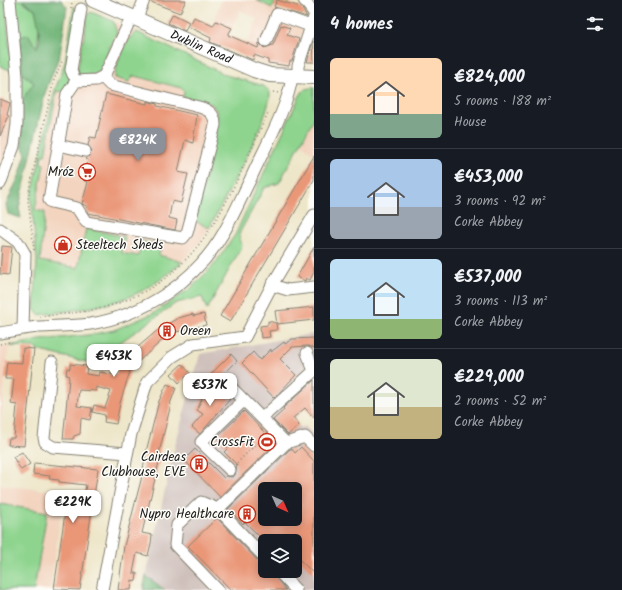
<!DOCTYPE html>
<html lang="en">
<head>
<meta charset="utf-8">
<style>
  :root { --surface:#171b24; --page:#20242c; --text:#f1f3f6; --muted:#9ea1a6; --line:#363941; --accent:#8c9099 }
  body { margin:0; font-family:Kalam,sans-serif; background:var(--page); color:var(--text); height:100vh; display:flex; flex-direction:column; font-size:15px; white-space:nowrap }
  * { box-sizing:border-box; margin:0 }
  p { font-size:13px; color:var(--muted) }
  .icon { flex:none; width:22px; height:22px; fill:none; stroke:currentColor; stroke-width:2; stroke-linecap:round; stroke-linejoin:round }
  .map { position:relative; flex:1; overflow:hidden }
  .sheet { display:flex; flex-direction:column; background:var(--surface); width:308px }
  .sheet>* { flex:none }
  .needle { width:26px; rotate:135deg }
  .tools { position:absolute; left:258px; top:482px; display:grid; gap:8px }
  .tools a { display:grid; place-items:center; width:44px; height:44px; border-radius:6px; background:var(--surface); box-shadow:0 2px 10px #0003; font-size:20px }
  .price { position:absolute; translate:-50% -34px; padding:0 9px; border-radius:8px; background:#fff; color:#222; font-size:13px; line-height:26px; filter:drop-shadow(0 1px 2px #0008) }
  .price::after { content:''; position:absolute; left:50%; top:24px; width:12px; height:9px; margin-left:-6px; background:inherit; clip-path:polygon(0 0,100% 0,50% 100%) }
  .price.current { background:var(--accent); color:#fff }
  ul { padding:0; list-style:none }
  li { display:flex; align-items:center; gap:12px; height:100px; padding:0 16px }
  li+li { border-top:1px solid var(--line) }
  li span { display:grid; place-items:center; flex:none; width:112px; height:80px; border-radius:6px; color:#555 }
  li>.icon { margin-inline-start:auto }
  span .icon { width:48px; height:48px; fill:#fffc; stroke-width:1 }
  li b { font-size:17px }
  h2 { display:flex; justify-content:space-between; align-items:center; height:48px; padding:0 16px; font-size:17px }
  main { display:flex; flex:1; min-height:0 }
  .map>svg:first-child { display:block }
  .built { fill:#f3d4bf }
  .industrial { fill:#cfc0bb; fill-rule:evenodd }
  .green { fill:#8ed48e; stroke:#557855 }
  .forest { fill:#72b679; stroke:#47694a }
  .building { fill:#ea9778; fill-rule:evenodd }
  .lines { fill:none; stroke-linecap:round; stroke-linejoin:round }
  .minor-casing { stroke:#858172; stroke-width:13 }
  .major-casing { stroke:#858172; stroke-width:16 }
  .path { stroke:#858172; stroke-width:1.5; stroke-dasharray:1 3; stroke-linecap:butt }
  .minor { stroke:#fff; stroke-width:11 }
  .major { stroke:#fff; stroke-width:14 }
  .labels { text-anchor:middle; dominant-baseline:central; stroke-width:3; stroke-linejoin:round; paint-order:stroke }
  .street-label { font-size:13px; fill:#1c1c1c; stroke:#fdfcf7 }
  .poi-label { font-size:13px; fill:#1c1c1c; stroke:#fdfcf7; text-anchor:end }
</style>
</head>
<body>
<main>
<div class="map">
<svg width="314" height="590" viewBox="0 0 314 590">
  <rect width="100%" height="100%" fill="#fdfcf7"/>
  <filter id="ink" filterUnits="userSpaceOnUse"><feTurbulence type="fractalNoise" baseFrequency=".025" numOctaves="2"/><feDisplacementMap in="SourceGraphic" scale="8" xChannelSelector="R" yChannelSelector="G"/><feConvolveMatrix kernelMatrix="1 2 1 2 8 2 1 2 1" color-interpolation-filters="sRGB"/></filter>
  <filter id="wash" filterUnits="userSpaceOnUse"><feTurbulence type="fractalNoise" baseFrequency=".012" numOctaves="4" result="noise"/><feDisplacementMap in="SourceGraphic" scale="16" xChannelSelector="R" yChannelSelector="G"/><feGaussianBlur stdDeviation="0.9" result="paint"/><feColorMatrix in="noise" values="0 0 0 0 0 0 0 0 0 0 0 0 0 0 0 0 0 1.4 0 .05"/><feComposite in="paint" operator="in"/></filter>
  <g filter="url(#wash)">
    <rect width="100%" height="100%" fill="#eee6c9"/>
    <path class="built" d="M 221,0 L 256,0 L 306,22 L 290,70 L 265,64 L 241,57 L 258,19 L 240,10 L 222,49 L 205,41 L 214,20 Z
      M 74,6 L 139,32 L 137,32 L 182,87 L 182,95 L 214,104 L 218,112 L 201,224 L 209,228 L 199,243 L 182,262 L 159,255 L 161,245 L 142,241 L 138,257 L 122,253 L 78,268 L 40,261 L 45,213 L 35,210 L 57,91 L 65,62 Z
      M 0,99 L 12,103 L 11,139 L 0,166 Z
      M 314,119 L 314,155 L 302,144 Z
      M 9,345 L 6,372 L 0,432 L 0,346 Z
      M 0,485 L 64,492 L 50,590 L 0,590 Z"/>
    <path class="industrial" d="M 311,334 L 314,335 L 314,390 L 299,407 L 303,410 L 293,419 L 301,428 L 305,426 L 314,436 L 314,590 L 165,590 L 146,576 L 173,453 L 200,354 ZM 265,489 L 295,489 L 295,519 L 265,519 ZM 265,541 L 295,541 L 295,571 L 265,571 Z"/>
    <path class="green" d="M 0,0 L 5,0 L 12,71 L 0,66 Z
      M 13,0 L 24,0 L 24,3 L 35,9 L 39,27 L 37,48 L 19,38 L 23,74 L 34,83 C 22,99 21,105 22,124 L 20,124 Z
      M 256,0 L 291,0 L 288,5 L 276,0 L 272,8 Z
      M 74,6 L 76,8 L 70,79 L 63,92 L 57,91 L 45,155 L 42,155 L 41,163 L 44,164 L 35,210 L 45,212 L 40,261 L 78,268 L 86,228 L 125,237 L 122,253 L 138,256 L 142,241 L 161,245 L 159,255 L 182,262 C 134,306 100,306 39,315 L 34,309 L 37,261 L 31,199 L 55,90 L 65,62 Z
      M 91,12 L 113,21 L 117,32 L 99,72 L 94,75 L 80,75 L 77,71 L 88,14 Z
      M 137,32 L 226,75 L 264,86 L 270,92 C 272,115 222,204 209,228 L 197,222 L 196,218 L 217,124 L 217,112 L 212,104 L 183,97 L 184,91 L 181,88 L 139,77 L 133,76 L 129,82 L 115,78 C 114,68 127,35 137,32 Z
      M 314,87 L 314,119 L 279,183 L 264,188 L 239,234 L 242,246 L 207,310 L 202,297 L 176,303 L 91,363 L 40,351 L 34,347 L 9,346 L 40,340 L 88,335 L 114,330 L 154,313 L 191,288 L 214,265 L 235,235 L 301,93 L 306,89 Z
      M 0,504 L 47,512 L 34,590 L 0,590 Z"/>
    <path class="forest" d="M 24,0 L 61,0 L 67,7 L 60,54 L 45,93 L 19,208 L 21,218 L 8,214 L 6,205 L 20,174 L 26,154 L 22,146 L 21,107 L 26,94 L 34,83 L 23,74 L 19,38 L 28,34 L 37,48 C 43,37 37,21 35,9 L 24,2 Z
      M 146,576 L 165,590 L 143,590 Z"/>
    <g id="blocks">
      <path class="building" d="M 151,0 L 186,0 L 180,13 L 151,2 Z
        M 277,0 L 301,7 L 307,17 L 274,7 Z
        M 173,14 L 189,22 L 185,31 L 168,23 Z
        M 194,17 L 213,26 L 216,21 L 232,28 L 228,35 L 258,48 L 259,43 L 264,48 L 273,45 L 281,25 L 290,28 L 287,35 L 299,39 L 292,61 L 290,61 L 289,66 L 268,63 L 268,60 L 254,55 L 253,60 L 210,42 L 211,38 L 189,27 Z
        M 313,41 L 314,62 L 307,62 L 308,59 Z
        M 106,94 L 147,104 L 147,101 L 157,104 L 157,106 L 197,115 L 193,143 L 185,140 L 178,172 L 188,174 L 181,203 L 172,201 L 169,218 L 177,220 L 175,230 L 88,213 L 87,206 L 82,204 L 88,182 L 84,181 L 88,160 L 86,159 L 92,152 L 88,145 L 90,137 L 96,138 Z
        M 0,99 L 10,103 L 7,115 L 9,116 L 0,136 Z
        M 314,156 L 314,180 L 230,322 L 220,316 Z
        M 2,246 L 12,247 L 9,275 L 0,274 Z
        M 314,247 L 314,272 L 310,280 L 306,278 L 305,281 L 297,277 Z
        M 314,307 L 314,320 L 277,324 L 275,311 Z
        M 193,314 L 193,316 L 204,314 L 206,325 L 176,332 L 166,337 L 140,360 L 130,371 L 120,403 L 116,424 L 104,422 L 105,415 L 92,412 L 94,405 L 105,408 L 111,391 L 96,387 L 96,391 L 79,390 L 77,406 L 92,408 L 90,420 L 81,418 L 80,434 L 74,436 L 73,439 L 63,439 L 69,379 L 68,375 L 66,375 L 67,368 L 70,369 L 70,364 L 87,366 L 86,374 L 99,376 L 100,372 L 116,375 L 119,365 L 125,357 L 123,355 L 127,350 L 131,353 L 159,329 L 178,318 Z
        M 268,321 L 276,323 L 277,330 L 269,331 L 270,337 L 261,338 L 260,326 L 268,325 Z
        M 314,338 L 314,348 L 308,346 L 292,347 L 280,359 L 296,375 L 274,398 L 242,363 L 253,352 L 260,360 L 271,349 L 271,352 L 284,342 L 285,344 L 292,339 Z
        M 23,348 L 34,349 L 24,446 L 8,445 L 9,438 L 14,438 L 17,405 L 11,404 L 14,379 L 5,379 L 7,362 L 22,363 Z
        M 231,354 L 237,361 L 217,381 L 211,374 Z
        M 182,364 L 190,373 L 179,383 L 171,374 Z
        M 314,380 L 314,418 L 305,408 L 293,418 L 299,425 L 288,435 L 273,420 L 284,410 L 283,408 Z
        M 167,384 L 176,388 L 170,404 L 171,404 L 159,453 L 161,454 L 142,533 L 152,535 L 151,543 L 148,556 L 137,553 L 133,573 L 137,573 L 136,581 L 132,580 L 131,590 L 118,590 L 124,546 L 141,480 L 147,448 L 159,401 Z
        M 212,384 L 230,399 L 200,434 L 192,427 L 203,414 L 197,410 L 202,399 L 201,397 Z
        M 244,411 L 265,433 L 264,435 L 273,443 L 276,443 L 220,497 L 184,460 L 195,449 L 224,478 L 226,476 L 232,477 L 235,475 L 237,465 L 224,452 L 228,448 L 217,437 Z
        M 301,447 L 314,461 L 314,574 L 298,558 L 295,561 L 295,541 L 264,541 L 245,522 L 243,524 L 228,509 L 290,449 L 292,449 L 295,453 ZM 265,489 L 295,489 L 295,519 L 265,519 Z
        M 22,452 L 30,464 L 21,470 L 13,457 Z
        M 34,463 L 98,469 L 80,590 L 54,589 L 66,506 L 82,509 L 86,485 L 59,482 L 59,480 L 49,479 L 50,476 L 33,474 Z
        M 217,518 L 260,563 L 265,566 L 265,571 L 270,571 L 286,590 L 231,590 L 188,546 Z"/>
    </g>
  </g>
  <g filter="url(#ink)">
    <use href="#blocks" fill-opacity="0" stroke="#858172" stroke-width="1"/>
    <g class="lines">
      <g class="minor-casing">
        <path id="minor" d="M 304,0 L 314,13
          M 137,18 L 144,0
          M 266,41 L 277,14 L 310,26
          M 73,75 L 71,70 L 81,9
          M 102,77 L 110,85 L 199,107 C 209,110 215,114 215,125 L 191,218 L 187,233 L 183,238 L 86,222 L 77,208 L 51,202 L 49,200 L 67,94 L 76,81 L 96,80 L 104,76 L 132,16
          M 298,77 L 298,66 L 314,17
          M 58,145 L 85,151
          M 0,184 L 14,146 L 17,124 L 17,76 L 10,0
          M 0,229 L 18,242 L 25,254 L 23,329
          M 272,285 L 314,215
          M 0,333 C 13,331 26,328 39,327 C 56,326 73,326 90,324 C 145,315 196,281 224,232 C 234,215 242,196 251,178 C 264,149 288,107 292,77
          M 52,362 L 44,438 L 45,442 L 53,447 L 127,453
          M 227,383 L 286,443 L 305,437 L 314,446
          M 262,418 L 314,371 L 307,353
          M 230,470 L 201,442 L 244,400
          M 218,509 L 286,443
          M 278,571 L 296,590
          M 102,590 L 131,434 L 147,382 L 172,357 L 193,344 L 245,337 L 272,285 L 288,290 L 314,287
          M 218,590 L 175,545 L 177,525 L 201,502 L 218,509 L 265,558"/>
      </g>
      <g class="major-casing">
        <g id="major">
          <path id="s1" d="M 93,0 L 254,70 L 270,75 L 314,77"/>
        </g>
      </g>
      <path class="path" d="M 71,8 L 72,2
        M 273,92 L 279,93
        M 34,250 L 28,200 L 30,186 L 54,80 L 62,61
        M 40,317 C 63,313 89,313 112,305 C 205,276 230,193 268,113
        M 0,344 L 9,342
        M 237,463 L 264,436"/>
      <use href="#minor" class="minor"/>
      <use href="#major" class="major"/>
    </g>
  </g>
  <defs>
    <g id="supermarket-ring" transform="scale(0.9)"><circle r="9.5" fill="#fdfcf7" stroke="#c8321e" stroke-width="1.5"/><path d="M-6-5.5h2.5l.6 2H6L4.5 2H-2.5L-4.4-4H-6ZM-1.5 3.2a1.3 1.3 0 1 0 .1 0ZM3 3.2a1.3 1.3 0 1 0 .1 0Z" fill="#c8321e"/></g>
    <g id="shop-ring" transform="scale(0.9)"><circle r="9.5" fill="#fdfcf7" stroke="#c8321e" stroke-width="1.5"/><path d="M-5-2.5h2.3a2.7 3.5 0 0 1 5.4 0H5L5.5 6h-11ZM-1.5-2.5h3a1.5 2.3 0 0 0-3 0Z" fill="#c8321e"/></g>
    <g id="building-ring" transform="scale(0.9)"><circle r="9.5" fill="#fdfcf7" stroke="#c8321e" stroke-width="1.5"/><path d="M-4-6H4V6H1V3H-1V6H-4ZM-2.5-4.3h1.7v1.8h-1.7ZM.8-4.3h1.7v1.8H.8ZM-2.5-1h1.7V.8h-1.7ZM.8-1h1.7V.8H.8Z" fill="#c8321e"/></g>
    <g id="stadium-ring" transform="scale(0.9)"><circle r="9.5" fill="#fdfcf7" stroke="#c8321e" stroke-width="1.5"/><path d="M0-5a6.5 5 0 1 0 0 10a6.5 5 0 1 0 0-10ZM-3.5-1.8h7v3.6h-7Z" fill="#c8321e"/></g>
  </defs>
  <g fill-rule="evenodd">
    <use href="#supermarket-ring" x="87" y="172"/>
    <use href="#shop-ring" x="63" y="245"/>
    <use href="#building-ring" x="167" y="331"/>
    <use href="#stadium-ring" x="267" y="442"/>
    <use href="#building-ring" x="199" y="464"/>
    <use href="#building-ring" x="247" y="514"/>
  </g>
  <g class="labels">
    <g class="street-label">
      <text stroke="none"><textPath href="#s1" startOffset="118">Dublin Road</textPath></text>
    </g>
    <g class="poi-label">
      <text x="74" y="172">Mróz</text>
      <text x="76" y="245" text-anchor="start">Steeltech Sheds</text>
      <text x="180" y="331" text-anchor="start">Oreen</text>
      <text x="254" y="442">CrossFit</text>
      <text x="186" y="457">Cairdeas<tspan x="186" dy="15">Clubhouse, EVE</tspan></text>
      <text x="234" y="514">Nypro Healthcare</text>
    </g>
  </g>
</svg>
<div class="tools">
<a><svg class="needle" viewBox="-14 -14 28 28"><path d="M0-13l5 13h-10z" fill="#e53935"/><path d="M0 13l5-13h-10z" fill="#9ea1a6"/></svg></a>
<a><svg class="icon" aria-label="layers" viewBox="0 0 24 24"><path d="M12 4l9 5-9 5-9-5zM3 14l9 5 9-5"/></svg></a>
</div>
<b class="price current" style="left:138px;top:162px">€824K</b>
<b class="price" style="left:114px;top:378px">€453K</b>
<b class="price" style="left:210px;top:407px">€537K</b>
<b class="price" style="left:73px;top:524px">€229K</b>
</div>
<section class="sheet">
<h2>4 homes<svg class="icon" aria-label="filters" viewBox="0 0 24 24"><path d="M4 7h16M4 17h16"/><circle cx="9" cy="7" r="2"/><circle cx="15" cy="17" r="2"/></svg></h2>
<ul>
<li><span style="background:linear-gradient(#ffd9b3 70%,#7fa58c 0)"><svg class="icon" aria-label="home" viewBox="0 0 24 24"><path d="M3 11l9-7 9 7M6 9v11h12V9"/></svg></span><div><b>€824,000</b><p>5 rooms · 188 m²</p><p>House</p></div></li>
<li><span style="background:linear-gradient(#a9c7e8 60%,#9aa5b1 0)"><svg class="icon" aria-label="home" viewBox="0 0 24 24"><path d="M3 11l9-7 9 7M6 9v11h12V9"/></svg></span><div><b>€453,000</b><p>3 rooms · 92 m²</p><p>Corke Abbey</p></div></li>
<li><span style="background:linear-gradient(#bfe0f5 75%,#8fb573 0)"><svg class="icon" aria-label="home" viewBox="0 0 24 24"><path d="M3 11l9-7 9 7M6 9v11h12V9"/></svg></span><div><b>€537,000</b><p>3 rooms · 113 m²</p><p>Corke Abbey</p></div></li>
<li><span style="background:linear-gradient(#dfe7d0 60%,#c2b280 0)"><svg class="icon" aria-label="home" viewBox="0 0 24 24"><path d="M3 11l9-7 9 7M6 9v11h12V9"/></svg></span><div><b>€229,000</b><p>2 rooms · 52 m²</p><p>Corke Abbey</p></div></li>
</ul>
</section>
</main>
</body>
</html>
